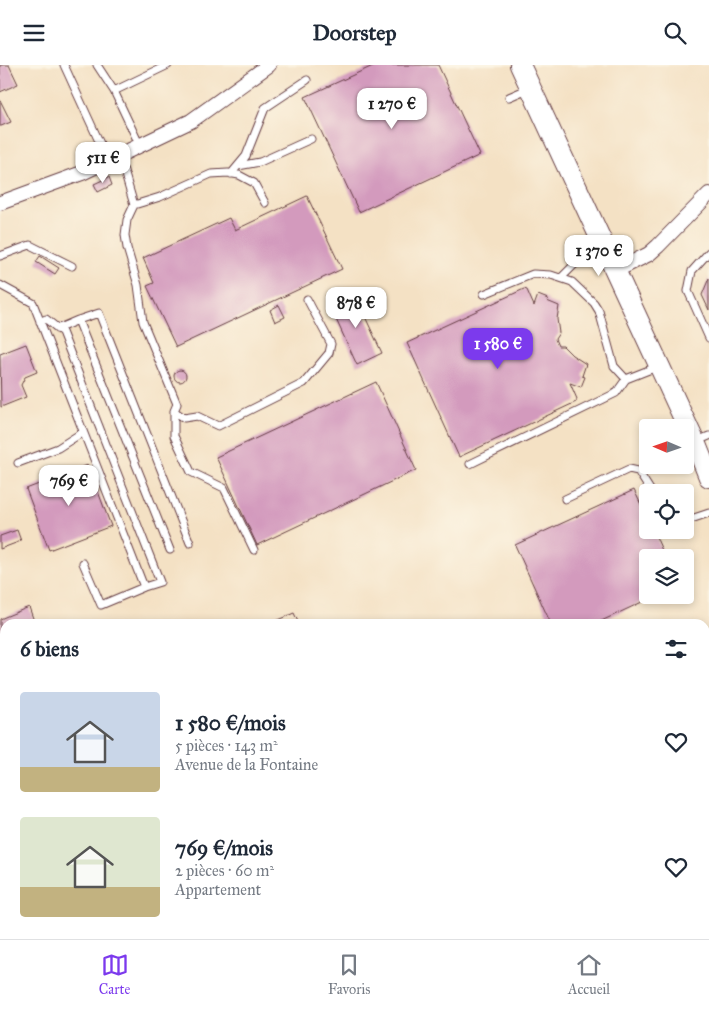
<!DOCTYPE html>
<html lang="fr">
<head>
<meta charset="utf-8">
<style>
  :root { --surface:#fff; --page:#f2f2f3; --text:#1f2937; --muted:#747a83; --line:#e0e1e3; --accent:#7c3aed }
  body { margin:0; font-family:"IM FELL Great Primer",serif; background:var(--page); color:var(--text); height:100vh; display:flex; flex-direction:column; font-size:19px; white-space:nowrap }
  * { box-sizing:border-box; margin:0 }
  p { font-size:16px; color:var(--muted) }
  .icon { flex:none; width:28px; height:28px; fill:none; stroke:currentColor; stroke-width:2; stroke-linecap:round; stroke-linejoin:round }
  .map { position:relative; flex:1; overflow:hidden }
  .details { position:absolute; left:0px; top:554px; width:710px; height:321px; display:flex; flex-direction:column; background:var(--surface); border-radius:15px 15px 0 0; box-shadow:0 2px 8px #0003 }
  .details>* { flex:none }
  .needle { width:32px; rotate:272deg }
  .fabs { position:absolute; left:639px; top:354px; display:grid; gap:10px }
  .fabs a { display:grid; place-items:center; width:55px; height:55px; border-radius:5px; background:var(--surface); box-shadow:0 2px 8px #0003; font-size:25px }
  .price { position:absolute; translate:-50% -42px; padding:0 11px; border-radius:10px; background:#fff; color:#222; font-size:16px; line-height:32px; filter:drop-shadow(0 1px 2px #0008) }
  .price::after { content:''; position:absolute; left:50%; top:30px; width:15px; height:11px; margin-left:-8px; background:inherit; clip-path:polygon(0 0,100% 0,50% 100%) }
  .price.selected { background:var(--accent); color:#fff }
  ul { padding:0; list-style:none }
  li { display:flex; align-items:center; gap:15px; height:125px; padding:0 20px }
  li span { display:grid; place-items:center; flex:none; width:140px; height:100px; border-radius:5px; color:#555 }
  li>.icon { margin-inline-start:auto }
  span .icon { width:60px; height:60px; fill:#fffc; stroke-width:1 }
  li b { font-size:21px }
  h2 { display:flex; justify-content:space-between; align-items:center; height:60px; padding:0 20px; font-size:21px }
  header { display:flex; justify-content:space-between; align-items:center; height:65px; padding:0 20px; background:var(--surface); font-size:22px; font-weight:700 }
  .dock { display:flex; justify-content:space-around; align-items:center; height:70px; border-top:1px solid var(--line); background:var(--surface); font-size:14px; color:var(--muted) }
  .dock a { display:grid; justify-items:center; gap:2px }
  .dock .selected { color:var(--accent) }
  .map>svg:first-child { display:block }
  .green { fill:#a2c16a; stroke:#76704a }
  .building { fill:#d39abd }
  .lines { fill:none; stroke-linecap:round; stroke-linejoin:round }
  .lane-casing { stroke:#643c42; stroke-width:9 }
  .street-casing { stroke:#643c42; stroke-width:16 }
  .secondary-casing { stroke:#643c42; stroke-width:22 }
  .lane { stroke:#fff; stroke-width:7 }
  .street { stroke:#fff; stroke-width:14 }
  .secondary { stroke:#fff; stroke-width:20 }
</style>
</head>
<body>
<header><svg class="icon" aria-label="menu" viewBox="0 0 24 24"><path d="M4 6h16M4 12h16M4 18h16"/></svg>Doorstep<svg class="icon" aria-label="search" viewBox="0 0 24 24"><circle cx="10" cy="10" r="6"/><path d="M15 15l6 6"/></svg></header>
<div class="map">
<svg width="709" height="874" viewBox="0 0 709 874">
  <rect width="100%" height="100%" fill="#fcf5e5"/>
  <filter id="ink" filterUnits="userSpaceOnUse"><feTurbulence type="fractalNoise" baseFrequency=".02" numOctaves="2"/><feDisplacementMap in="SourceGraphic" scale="10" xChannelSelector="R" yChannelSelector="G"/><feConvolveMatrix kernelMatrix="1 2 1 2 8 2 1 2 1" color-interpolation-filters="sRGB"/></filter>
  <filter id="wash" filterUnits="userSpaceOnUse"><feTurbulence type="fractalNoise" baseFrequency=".0096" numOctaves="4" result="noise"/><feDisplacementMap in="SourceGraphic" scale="20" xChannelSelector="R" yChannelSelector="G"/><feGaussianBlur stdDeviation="1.12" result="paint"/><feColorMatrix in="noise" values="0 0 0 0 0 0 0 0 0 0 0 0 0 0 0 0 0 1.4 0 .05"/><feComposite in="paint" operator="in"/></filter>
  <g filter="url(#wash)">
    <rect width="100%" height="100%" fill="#f4e1c4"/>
    <path class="green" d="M 5,790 L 5,870 L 192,870 L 193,874 L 0,874 L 0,792 Z"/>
    <g id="blocks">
      <path class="building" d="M 0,0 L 9,0 L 18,19 L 0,27 Z
        M 375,0 L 438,0 L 480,90 L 359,147 L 305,32 Z
        M 0,35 L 11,57 L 1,61 L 0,61 Z
        M 109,112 L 112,120 L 98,127 L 94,119 Z
        M 307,131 L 342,204 L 176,282 L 147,221 L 154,218 L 143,193 L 229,153 L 235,165 Z
        M 40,191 L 59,203 L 55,209 L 36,197 Z
        M 709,213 L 709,245 L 702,230 Z
        M 524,224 L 527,225 L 534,241 L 538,230 L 548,234 L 547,236 L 559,241 L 557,254 L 559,268 L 555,274 L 558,281 L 563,281 L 572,290 L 586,299 L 582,311 L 585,312 L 581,322 L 570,318 L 577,334 L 576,337 L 459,392 L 407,278 Z
        M 354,228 L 382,288 L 357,300 L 329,239 Z
        M 279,240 L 285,252 L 275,257 L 270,245 Z
        M 26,279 L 37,307 L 25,312 L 21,320 L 26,332 L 1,342 L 0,289 Z
        M174 311a6 6 0 1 1 12 0a6 6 0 1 1-12 0Z
        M 376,317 L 416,405 L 257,480 L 216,392 Z
        M 88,400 L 111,461 L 49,485 L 26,424 Z
        M 634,425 L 648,454 L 648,465 L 653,465 L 665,492 L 648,492 L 648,530 L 657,530 L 595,559 L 551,559 L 515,480 Z
        M 17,465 L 21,476 L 0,484 L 0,471 Z
        M 29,542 L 35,559 L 5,559 L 5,690 L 0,692 L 0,554 Z
        M 294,548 L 299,559 L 268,559 Z
        M 350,870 L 697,870 L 698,874 L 352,874 Z"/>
    </g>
  </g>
  <g filter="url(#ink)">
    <use href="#blocks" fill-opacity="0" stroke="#643c42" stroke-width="1"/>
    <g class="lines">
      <g class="lane-casing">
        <path id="lane" d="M 64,0 L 108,96
          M 97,0 L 114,26 L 168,0
          M 114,26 L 140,81
          M 509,32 L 530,23
          M 117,92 L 124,106 L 134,140 L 127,155 L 125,170 L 127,183 L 138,220 L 143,257 L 177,339 L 174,346 L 184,353 L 197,351 L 218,361 L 304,318 L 329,288 L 331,279 L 307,234
          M 238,101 L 260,97 L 311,74
          M 231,109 L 246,91 L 265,43 L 307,15
          M 134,140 L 160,132 L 211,109 L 228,108 L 239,110 L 254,118 L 265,138
          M 709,187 L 692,206 L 688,226 L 709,273
          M 0,191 L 30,180 L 72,201
          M 561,213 L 576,198 L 604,183
          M 0,220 L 33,238 L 144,522 L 101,540 L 83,498
          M 484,229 L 533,209 L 551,210 L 572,217 L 594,238 L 599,246 L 614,301 L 626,314
          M 78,255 L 99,248 L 190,478
          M 40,257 L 46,254 L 62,267 L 160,517 L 144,522
          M 57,264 L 78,255 L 170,485
          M 174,346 L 174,371 L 191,407 L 224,423 L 254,485
          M 697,376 L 709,371
          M 18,398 L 58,383 L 83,367
          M 470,399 L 616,328 L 626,314 L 659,301
          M 565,434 L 629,404 L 638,406 L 652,428
          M 685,456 L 709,448
          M 234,870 L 236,874"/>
      </g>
      <g class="street-casing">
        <path id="street" d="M 0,138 L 82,108 L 191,56 L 269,0
          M 615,206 L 649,189 L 658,181 L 709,129
          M 705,633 L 709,631"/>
      </g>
      <g class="secondary-casing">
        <path id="secondary" d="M 520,0 L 697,382 L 709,412"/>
      </g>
      <use href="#lane" class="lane"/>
      <use href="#street" class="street"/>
      <use href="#secondary" class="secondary"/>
    </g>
  </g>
</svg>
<div class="fabs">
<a><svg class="needle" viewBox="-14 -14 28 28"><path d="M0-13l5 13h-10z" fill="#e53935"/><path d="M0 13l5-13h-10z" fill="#747a83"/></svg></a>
<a><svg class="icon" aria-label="locate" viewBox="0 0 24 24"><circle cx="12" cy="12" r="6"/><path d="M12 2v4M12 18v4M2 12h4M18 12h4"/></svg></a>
<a><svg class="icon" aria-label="layers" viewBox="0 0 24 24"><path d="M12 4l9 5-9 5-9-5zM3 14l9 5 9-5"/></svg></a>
</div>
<b class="price" style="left:392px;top:65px">1 270 €</b>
<b class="price" style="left:103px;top:119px">511 €</b>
<b class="price" style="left:599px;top:212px">1 370 €</b>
<b class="price" style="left:356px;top:264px">878 €</b>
<b class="price selected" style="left:498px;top:305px">1 580 €</b>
<b class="price" style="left:69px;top:442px">769 €</b>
<section class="details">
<h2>6 biens<svg class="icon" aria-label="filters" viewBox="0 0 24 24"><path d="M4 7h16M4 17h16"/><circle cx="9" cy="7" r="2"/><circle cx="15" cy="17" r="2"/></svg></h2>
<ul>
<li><span style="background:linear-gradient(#c9d6e8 75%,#c2b280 0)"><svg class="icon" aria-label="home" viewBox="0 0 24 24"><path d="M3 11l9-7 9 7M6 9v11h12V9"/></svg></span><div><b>1 580 €/mois</b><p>5 pièces · 143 m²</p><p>Avenue de la Fontaine</p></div><svg class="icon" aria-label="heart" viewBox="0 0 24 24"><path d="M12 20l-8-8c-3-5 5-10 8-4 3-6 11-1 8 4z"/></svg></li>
<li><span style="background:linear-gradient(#dfe7d0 70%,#c2b280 0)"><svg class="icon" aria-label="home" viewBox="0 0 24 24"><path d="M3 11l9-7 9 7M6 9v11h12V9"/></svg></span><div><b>769 €/mois</b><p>2 pièces · 60 m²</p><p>Appartement</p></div><svg class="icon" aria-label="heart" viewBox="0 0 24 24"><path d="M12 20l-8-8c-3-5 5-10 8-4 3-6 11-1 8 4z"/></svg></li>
</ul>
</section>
</div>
<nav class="dock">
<a class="selected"><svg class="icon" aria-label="map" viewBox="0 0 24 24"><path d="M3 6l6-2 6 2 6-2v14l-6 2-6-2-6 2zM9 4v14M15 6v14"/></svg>Carte</a>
<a><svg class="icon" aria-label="saved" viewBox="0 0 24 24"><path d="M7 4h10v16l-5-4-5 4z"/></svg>Favoris</a>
<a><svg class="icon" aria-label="home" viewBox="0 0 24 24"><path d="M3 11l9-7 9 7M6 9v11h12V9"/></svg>Accueil</a>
</nav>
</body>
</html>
